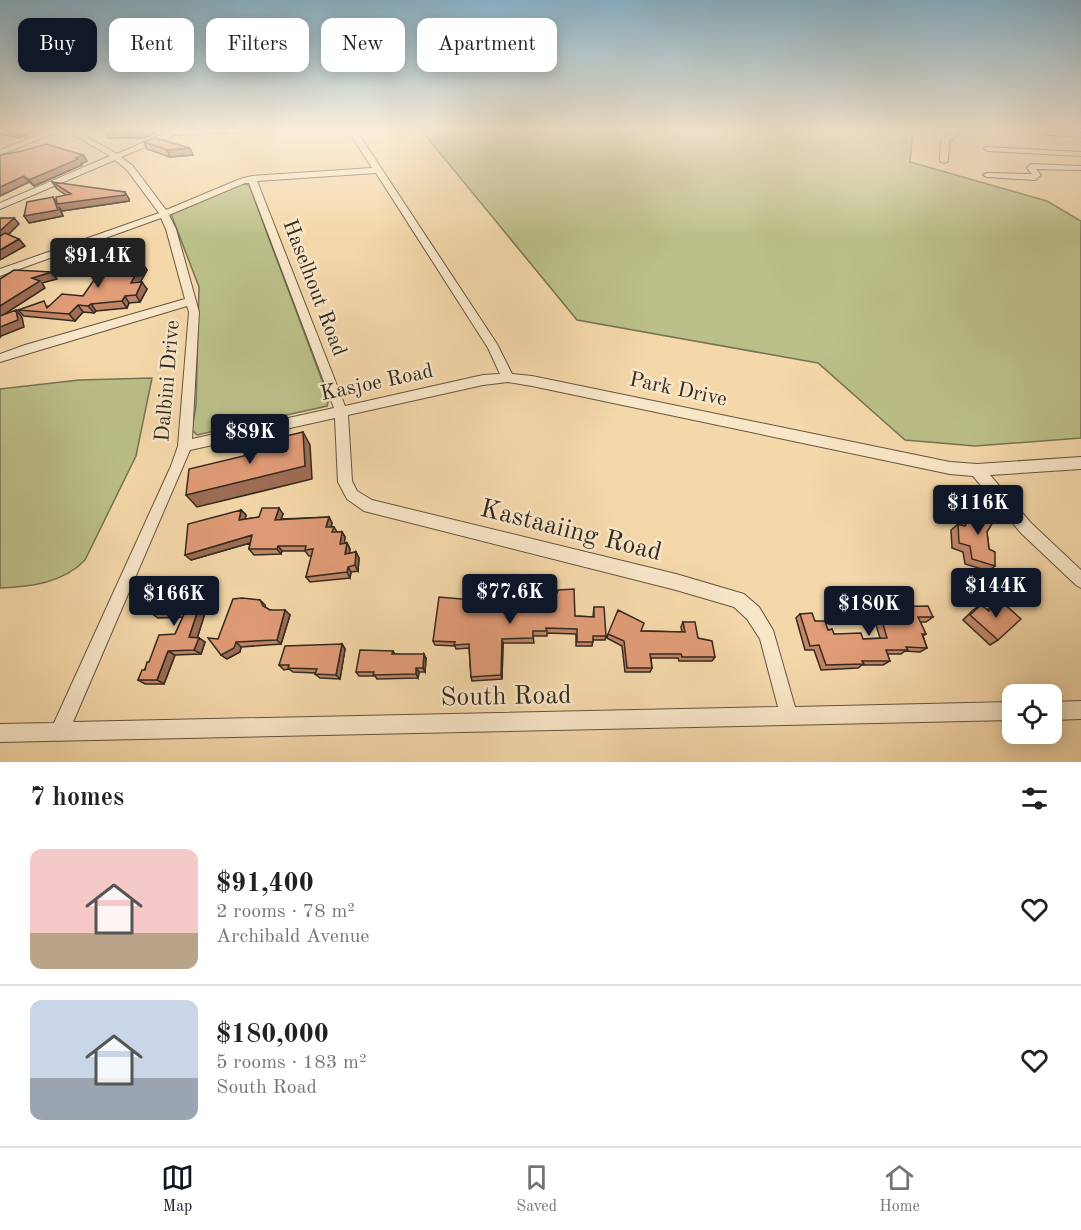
<!DOCTYPE html>
<html lang="en">
<head>
<meta charset="utf-8">
<style>
  :root { --surface:#fff; --page:#f6f6f6; --text:#202124; --muted:#757577; --line:#e0e0e0; --accent:#111827 }
  body { margin:0; font-family:"Old Standard TT",serif; background:var(--page); color:var(--text); height:100vh; display:flex; flex-direction:column; font-size:22px; white-space:nowrap }
  * { box-sizing:border-box; margin:0 }
  p { font-size:20px; color:var(--muted) }
  .icon { flex:none; width:33px; height:33px; fill:none; stroke:currentColor; stroke-width:2; stroke-linecap:round; stroke-linejoin:round }
  .map { position:relative; height:762px; overflow:hidden }
  .panel { display:flex; flex-direction:column; background:var(--surface); flex:1 }
  .panel>* { flex:none }
  .banner { position:absolute; left:18px; top:18px; width:600px; height:54px; display:flex; gap:12px }
  .fabs { position:absolute; left:1002px; top:684px; display:grid; gap:12px }
  .fabs a { display:grid; place-items:center; width:60px; height:60px; border-radius:12px; background:var(--surface); box-shadow:0 3px 15px #0003; font-size:30px }
  .price { position:absolute; translate:-50% -51px; padding:0 14px; border-radius:6px; background:var(--accent); color:#fff; font-size:20px; line-height:39px; filter:drop-shadow(0 2px 3px #0008) }
  .price::after { content:''; position:absolute; left:50%; top:36px; width:18px; height:14px; margin-left:-9px; background:inherit; clip-path:polygon(0 0,100% 0,50% 100%) }
  .price.selected { background:#222; color:#fff }
  ul { padding:0; list-style:none }
  li { display:flex; align-items:center; gap:18px; height:150px; padding:0 30px }
  li+li { border-top:2px solid var(--line) }
  li span { display:grid; place-items:center; flex:none; width:168px; height:120px; border-radius:12px; color:#555 }
  li>.icon { margin-inline-start:auto }
  span .icon { width:72px; height:72px; fill:#fffc; stroke-width:1 }
  li b { font-size:26px }
  h2 { display:flex; justify-content:space-between; align-items:center; height:72px; padding:0 30px; font-size:26px }
  .pill { padding:0 21px; border-radius:12px; background:var(--surface); box-shadow:0 3px 15px #0003; font-size:21px; line-height:54px }
  .pill.selected { background:var(--accent); color:#fff }
  .dock { display:flex; justify-content:space-around; align-items:center; height:84px; border-top:2px solid var(--line); background:var(--surface); font-size:16px; color:var(--muted) }
  .dock a { display:grid; justify-items:center; gap:3px }
  .dock .selected { color:var(--accent) }
  .map>svg:first-child { display:block }
  .green { fill:#bbbf89; stroke:#767454; stroke-width:1.5 }
  .lines { fill:none; stroke-linecap:round; stroke-linejoin:round }
  .minor-casing { stroke:#635542; stroke-width:2 }
  .minor { fill:#f8e6c8; fill-rule:evenodd }
  .wall { fill:#c28667; stroke:#322920; stroke-width:1.5 }
  .shaded-wall { fill:#9e6d54; stroke:#322920; stroke-width:1.5 }
  .building { fill:#e19c78; stroke:#322920; stroke-width:1.5 }
  .labels { text-anchor:middle; dominant-baseline:central; stroke-width:5; stroke-linejoin:round; paint-order:stroke }
  .street-label { font-size:21px; fill:#322920; stroke:#f8e6c8 }
  .near-street-label { font-size:26px; fill:#322920; stroke:#f8e6c8 }
</style>
</head>
<body>
<div class="map">
<svg width="1081" height="762" viewBox="0 0 1081 762">
  <rect width="100%" height="100%" fill="#f5d8aa"/>
  <filter id="stains"><feTurbulence type="fractalNoise" baseFrequency=".00333" numOctaves="4"/><feColorMatrix values="0 0 0 0 .2 0 0 0 0 .09 0 0 0 0 .02 0 0 0 .5 -.17"/></filter>
  <radialGradient id="worn" r=".72"><stop offset=".6" stop-color="#630" stop-opacity="0"/><stop offset="1" stop-color="#630" stop-opacity=".3"/></radialGradient>
  <path class="green" d="M 421,130 L 913,130 L 910,162 L 1047,201 L 1081,221 L 1081,438 L 975,446 L 905,440 L 818,363 L 577,320 Z
    M 240,184 L 249,185 L 329,399 L 327,406 L 197,435 L 192,430 L 196,405 L 199,287 L 171,214 Z
    M 152,378 L 136,456 L 85,560 C 63,583 30,587 0,588 L 0,389 L 79,380 Z"/>
  <g class="lines">
    <g class="minor-casing">
      <path id="minor" d="M 51,130 L 62,130 L 0,155 L 0,150 Z
        M 65,130 L 75,130 L 117,154 L 172,130 L 250,130 L 246,132 L 174,135 L 121,157 L 133,166 L 166,210 L 240,179 L 252,176 L 372,168 L 348,130 L 356,130 L 497,344 L 512,374 L 532,376 L 950,462 L 977,464 L 1081,457 L 1081,469 L 990,475 L 1031,523 L 1081,570 L 1081,588 L 1076,585 L 1021,533 L 973,476 L 950,474 L 532,386 L 508,382 L 483,385 L 348,415 L 352,481 L 357,491 L 372,500 L 676,574 L 744,594 L 759,607 L 773,630 L 795,707 L 1012,702 L 1012,720 L 0,742 L 0,724 L 54,723 L 171,466 L 178,446 L 189,312 L 187,306 L 0,362 L 0,354 L 25,345 L 185,299 L 166,229 L 161,218 L 0,276 L 0,269 L 159,213 L 127,170 L 115,160 L 0,209 L 0,203 L 110,156 ZM 376,173 L 488,348 L 500,374 L 483,375 L 345,406 L 257,181 ZM 245,183 L 249,183 L 334,408 L 192,439 L 199,312 L 176,229 L 169,215 ZM 335,418 L 338,482 L 347,499 L 364,511 L 676,590 L 734,607 L 747,619 L 760,639 L 778,707 L 73,722 L 190,450 Z
        M 950,130 L 958,130 L 958,134 L 949,142 L 948,161 L 944,163 L 940,161 L 941,141 L 950,133 Z
        M 1005,130 L 1081,133 L 1081,137 L 1009,132 Z
        M 985,147 L 1081,152 L 1081,156 L 988,151 L 984,149 Z
        M 1031,164 L 1081,166 L 1081,170 L 1036,169 L 1041,175 L 1035,180 L 987,177 L 983,175 L 987,173 L 1032,174 L 1027,168 Z
        M 1081,701 L 1081,719 L 1052,720 L 1052,702 Z"/>
    </g>
    <use href="#minor" class="minor"/>
  </g>
  <path class="wall" d="M 0,130 L 38,130 L 19,138 L 0,134 Z
    M 109,130 L 160,130 L 145,138 L 109,138 L 105,132 Z
    M 144,142 L 193,155 L 170,157 L 147,149 Z
    M 0,155 L 83,155 L 87,161 L 81,164 L 82,165 L 34,186 L 29,182 L 0,196 Z
    M 52,182 L 129,199 L 129,201 L 62,211 L 59,207 L 63,216 L 29,223 L 66,195 L 57,189 Z
    M 142,263 L 147,270 L 140,282 L 147,289 L 140,302 L 129,303 L 127,308 L 96,311 L 94,313 L 83,312 L 75,321 L 24,316 L 18,310 L 49,306 L 83,296 L 116,264 Z
    M 975,505 L 987,532 L 989,549 L 995,566 L 988,571 L 965,564 L 963,552 L 952,548 L 951,530 L 958,524 L 961,525 L 968,511 Z
    M 241,510 L 246,515 L 245,519 L 283,514 L 281,519 L 329,517 L 332,523 L 331,527 L 334,527 L 337,532 L 342,532 L 345,537 L 344,543 L 347,543 L 350,549 L 349,553 L 356,552 L 359,558 L 358,571 L 351,572 L 350,578 L 310,582 L 306,577 L 312,556 L 309,556 L 305,551 L 282,551 L 281,554 L 254,555 L 249,549 L 250,543 L 191,560 Z
    M 205,589 L 211,594 L 197,638 L 199,638 L 205,642 L 201,654 L 175,655 L 164,684 L 145,684 L 138,680 L 149,662 L 175,634 L 183,617 L 158,618 L 151,613 Z
    M 260,600 L 265,605 L 266,608 L 270,610 L 290,615 L 281,644 L 241,647 L 240,652 L 227,659 L 221,655 Z
    M 473,600 L 474,607 L 575,616 L 593,617 L 594,607 L 606,636 L 605,640 L 593,640 L 592,646 L 576,646 L 576,634 L 547,633 L 547,636 L 533,636 L 534,643 L 503,643 L 502,679 L 472,681 L 471,677 L 469,648 L 456,649 L 455,646 L 435,645 L 433,641 Z
    M 1000,600 L 998,640 L 990,645 L 963,620 L 973,610 L 981,605 L 987,610 L 992,605 Z
    M 878,607 L 933,617 L 926,622 L 920,622 L 926,634 L 923,636 L 927,648 L 920,652 L 905,651 L 901,654 L 887,654 L 890,661 L 883,665 L 862,665 L 858,668 L 821,670 L 814,650 L 805,650 L 796,618 L 800,614 L 815,621 L 834,634 L 863,639 L 880,638 L 872,612 Z
    M 683,622 L 715,657 L 712,661 L 679,661 L 678,658 L 651,658 L 652,668 L 650,672 L 625,672 L 622,646 L 607,638 L 608,634 L 641,631 L 682,632 L 681,627 Z
    M 342,644 L 345,649 L 340,679 L 320,678 L 315,674 L 316,673 L 293,672 L 289,669 L 284,670 L 279,665 Z
    M 393,651 L 395,654 L 426,658 L 425,672 L 419,672 L 418,678 L 377,679 L 375,676 L 359,676 L 356,672 Z"/>
  <path class="shaded-wall" d="M 19,130 L 38,130 L 19,138 L 15,132 Z
    M 145,130 L 160,130 L 145,138 L 142,132 Z
    M 190,148 L 193,155 L 170,157 L 167,150 Z
    M 83,155 L 87,161 L 81,164 L 82,165 L 34,186 L 29,180 Z
    M 24,176 L 29,182 L 0,196 L 0,187 Z
    M 125,192 L 129,199 L 129,201 L 62,211 L 59,207 L 63,216 L 29,223 L 24,216 L 53,197 L 58,204 Z
    M 14,218 L 19,224 L 7,236 L 0,237 L 0,230 Z
    M 19,239 L 25,246 L 0,260 L 0,250 Z
    M 142,263 L 147,270 L 136,290 L 131,283 Z
    M 52,272 L 57,279 L 42,283 L 45,288 L 0,317 L 0,306 L 32,278 Z
    M 142,282 L 147,289 L 140,302 L 136,295 Z
    M 125,296 L 129,303 L 127,308 L 122,301 Z
    M 91,304 L 96,311 L 94,313 L 88,306 Z
    M 78,305 L 83,312 L 75,321 L 69,314 Z
    M 16,310 L 22,317 L 24,327 L 1,336 L 0,338 L 0,327 Z
    M 303,432 L 310,445 L 312,479 L 197,507 L 186,495 Z
    M 279,508 L 283,514 L 279,525 L 275,520 Z
    M 241,510 L 246,515 L 244,526 L 239,520 Z
    M 329,517 L 332,523 L 330,533 L 326,527 Z
    M 342,532 L 345,537 L 344,549 L 340,544 Z
    M 252,535 L 257,541 L 191,560 L 185,555 Z
    M 347,543 L 350,549 L 349,559 L 345,554 Z
    M 278,546 L 282,551 L 281,554 L 277,549 Z
    M 356,552 L 359,558 L 358,571 L 355,565 Z
    M 348,567 L 351,572 L 350,578 L 347,572 Z
    M 205,589 L 211,594 L 196,642 L 189,637 Z
    M 285,610 L 290,615 L 281,644 L 277,640 Z
    M 199,638 L 205,642 L 201,654 L 194,650 Z
    M 502,639 L 503,643 L 502,679 L 501,675 Z
    M 236,642 L 241,647 L 240,652 L 227,659 L 221,655 Z
    M 342,644 L 345,649 L 340,679 L 336,675 Z
    M 168,651 L 175,655 L 164,684 L 157,680 Z
    M 424,654 L 426,658 L 425,672 L 423,668 Z
    M 416,668 L 419,672 L 418,678 L 416,674 Z"/>
  <path class="building" d="M 109,130 L 145,130 L 142,132 L 105,132 Z
    M 155,138 L 190,148 L 167,150 L 144,142 Z
    M 46,144 L 83,155 L 76,158 L 78,159 L 29,180 L 24,176 L 0,187 L 0,155 L 22,151 Z
    M 52,182 L 125,192 L 125,195 L 57,204 L 56,197 L 71,194 Z
    M 53,197 L 58,210 L 24,216 L 27,202 Z
    M 0,218 L 14,218 L 1,230 L 0,230 Z
    M 5,233 L 19,239 L 0,250 L 0,236 Z
    M 118,260 L 135,260 L 133,264 L 142,263 L 131,283 L 142,282 L 136,295 L 125,296 L 122,301 L 91,304 L 88,306 L 78,305 L 69,314 L 18,310 L 44,301 L 47,308 L 62,294 L 83,296 L 105,264 L 116,264 Z
    M 14,270 L 52,272 L 32,278 L 40,281 L 0,306 L 0,279 Z
    M 16,310 L 18,320 L 0,327 L 0,316 Z
    M 303,432 L 305,466 L 186,495 L 189,469 L 256,453 L 257,443 Z
    M 975,505 L 996,517 L 987,532 L 989,549 L 995,552 L 995,566 L 972,559 L 970,546 L 959,543 L 958,524 L 965,526 Z
    M 262,508 L 279,508 L 275,520 L 329,517 L 326,527 L 334,527 L 332,532 L 342,532 L 340,544 L 347,543 L 345,554 L 356,552 L 355,565 L 348,567 L 347,572 L 306,577 L 313,549 L 305,550 L 306,546 L 278,546 L 277,549 L 249,549 L 252,535 L 185,555 L 188,524 L 241,510 L 239,520 L 259,517 Z
    M 160,589 L 205,589 L 189,637 L 199,638 L 194,650 L 168,651 L 157,680 L 138,680 L 142,670 L 145,670 L 147,662 L 149,662 L 159,635 L 175,634 L 185,612 L 151,613 Z
    M 574,589 L 575,616 L 594,617 L 594,607 L 604,607 L 606,636 L 593,636 L 593,642 L 577,642 L 577,629 L 546,628 L 547,631 L 533,631 L 533,638 L 502,639 L 501,675 L 471,677 L 469,644 L 454,645 L 455,642 L 433,641 L 439,597 L 473,600 L 472,607 L 516,605 L 516,599 L 541,599 L 543,593 L 557,593 L 558,590 Z
    M 242,598 L 260,600 L 263,606 L 270,610 L 285,610 L 277,640 L 236,642 L 234,648 L 221,655 L 208,638 L 218,639 L 233,599 Z
    M 1000,600 L 1021,619 L 998,640 L 970,615 L 981,605 L 989,611 Z
    M 928,606 L 933,617 L 918,617 L 926,634 L 922,634 L 927,648 L 906,647 L 908,650 L 886,650 L 890,661 L 862,661 L 864,664 L 826,665 L 819,645 L 810,646 L 800,614 L 812,613 L 815,621 L 825,621 L 828,630 L 832,629 L 834,634 L 861,633 L 863,639 L 887,638 L 878,607 Z
    M 618,610 L 644,623 L 641,631 L 685,632 L 683,622 L 695,622 L 698,638 L 712,641 L 715,657 L 682,657 L 681,654 L 650,654 L 652,668 L 627,668 L 624,641 L 608,634 Z
    M 342,644 L 336,675 L 315,674 L 317,669 L 288,668 L 289,665 L 279,665 L 285,646 Z
    M 360,650 L 393,651 L 392,654 L 424,654 L 423,668 L 416,668 L 416,674 L 373,675 L 374,672 L 356,672 Z"/>
  <linearGradient id="sky" x2="0" y2="1"><stop stop-color="#89b6ce"/><stop offset="0.55" stop-color="#faedd9"/><stop offset="1" stop-color="#faedd9" stop-opacity="0"/></linearGradient>
  <rect width="1081" height="237" fill="url(#sky)"/>
  <g class="labels">
    <g class="street-label">
      <text transform="translate(314 288) rotate(69)">Haselhout Road</text>
      <text transform="translate(168 381) rotate(-85)">Dalbini Drive</text>
      <text transform="translate(377 383) rotate(-12)">Kasjoe Road</text>
      <text transform="translate(678 390) rotate(12)">Park Drive</text>
    </g>
    <g class="near-street-label">
      <text transform="translate(571 531) rotate(14)">Kastaaiing Road</text>
      <text transform="translate(506 697) rotate(-1)">South Road</text>
    </g>
  </g>
  <rect width="100%" height="100%" filter="url(#stains)"/>
  <rect width="100%" height="100%" fill="url(#worn)"/>
</svg>
<div class="fabs">
<a><svg class="icon" aria-label="locate" viewBox="0 0 24 24"><circle cx="12" cy="12" r="6"/><path d="M12 2v4M12 18v4M2 12h4M18 12h4"/></svg></a>
</div>
<b class="price selected" style="left:98px;top:289px">$91.4K</b>
<b class="price" style="left:250px;top:465px">$89K</b>
<b class="price" style="left:978px;top:536px">$116K</b>
<b class="price" style="left:996px;top:619px">$144K</b>
<b class="price" style="left:510px;top:625px">$77.6K</b>
<b class="price" style="left:174px;top:627px">$166K</b>
<b class="price" style="left:869px;top:637px">$180K</b>
<div class="banner">
<a class="pill selected">Buy</a>
<a class="pill">Rent</a>
<a class="pill">Filters</a>
<a class="pill">New</a>
<a class="pill">Apartment</a>
</div>
</div>
<section class="panel">
<h2>7 homes<svg class="icon" aria-label="filters" viewBox="0 0 24 24"><path d="M4 7h16M4 17h16"/><circle cx="9" cy="7" r="2"/><circle cx="15" cy="17" r="2"/></svg></h2>
<ul>
<li><span style="background:linear-gradient(#f6c9c9 70%,#b9a48a 0)"><svg class="icon" aria-label="home" viewBox="0 0 24 24"><path d="M3 11l9-7 9 7M6 9v11h12V9"/></svg></span><div><b>$91,400</b><p>2 rooms · 78 m²</p><p>Archibald Avenue</p></div><svg class="icon" aria-label="heart" viewBox="0 0 24 24"><path d="M12 20l-8-8c-3-5 5-10 8-4 3-6 11-1 8 4z"/></svg></li>
<li><span style="background:linear-gradient(#c9d6e8 65%,#9aa5b1 0)"><svg class="icon" aria-label="home" viewBox="0 0 24 24"><path d="M3 11l9-7 9 7M6 9v11h12V9"/></svg></span><div><b>$180,000</b><p>5 rooms · 183 m²</p><p>South Road</p></div><svg class="icon" aria-label="heart" viewBox="0 0 24 24"><path d="M12 20l-8-8c-3-5 5-10 8-4 3-6 11-1 8 4z"/></svg></li>
</ul>
</section>
<nav class="dock">
<a class="selected"><svg class="icon" aria-label="map" viewBox="0 0 24 24"><path d="M3 6l6-2 6 2 6-2v14l-6 2-6-2-6 2zM9 4v14M15 6v14"/></svg>Map</a>
<a><svg class="icon" aria-label="saved" viewBox="0 0 24 24"><path d="M7 4h10v16l-5-4-5 4z"/></svg>Saved</a>
<a><svg class="icon" aria-label="home" viewBox="0 0 24 24"><path d="M3 11l9-7 9 7M6 9v11h12V9"/></svg>Home</a>
</nav>
</body>
</html>
